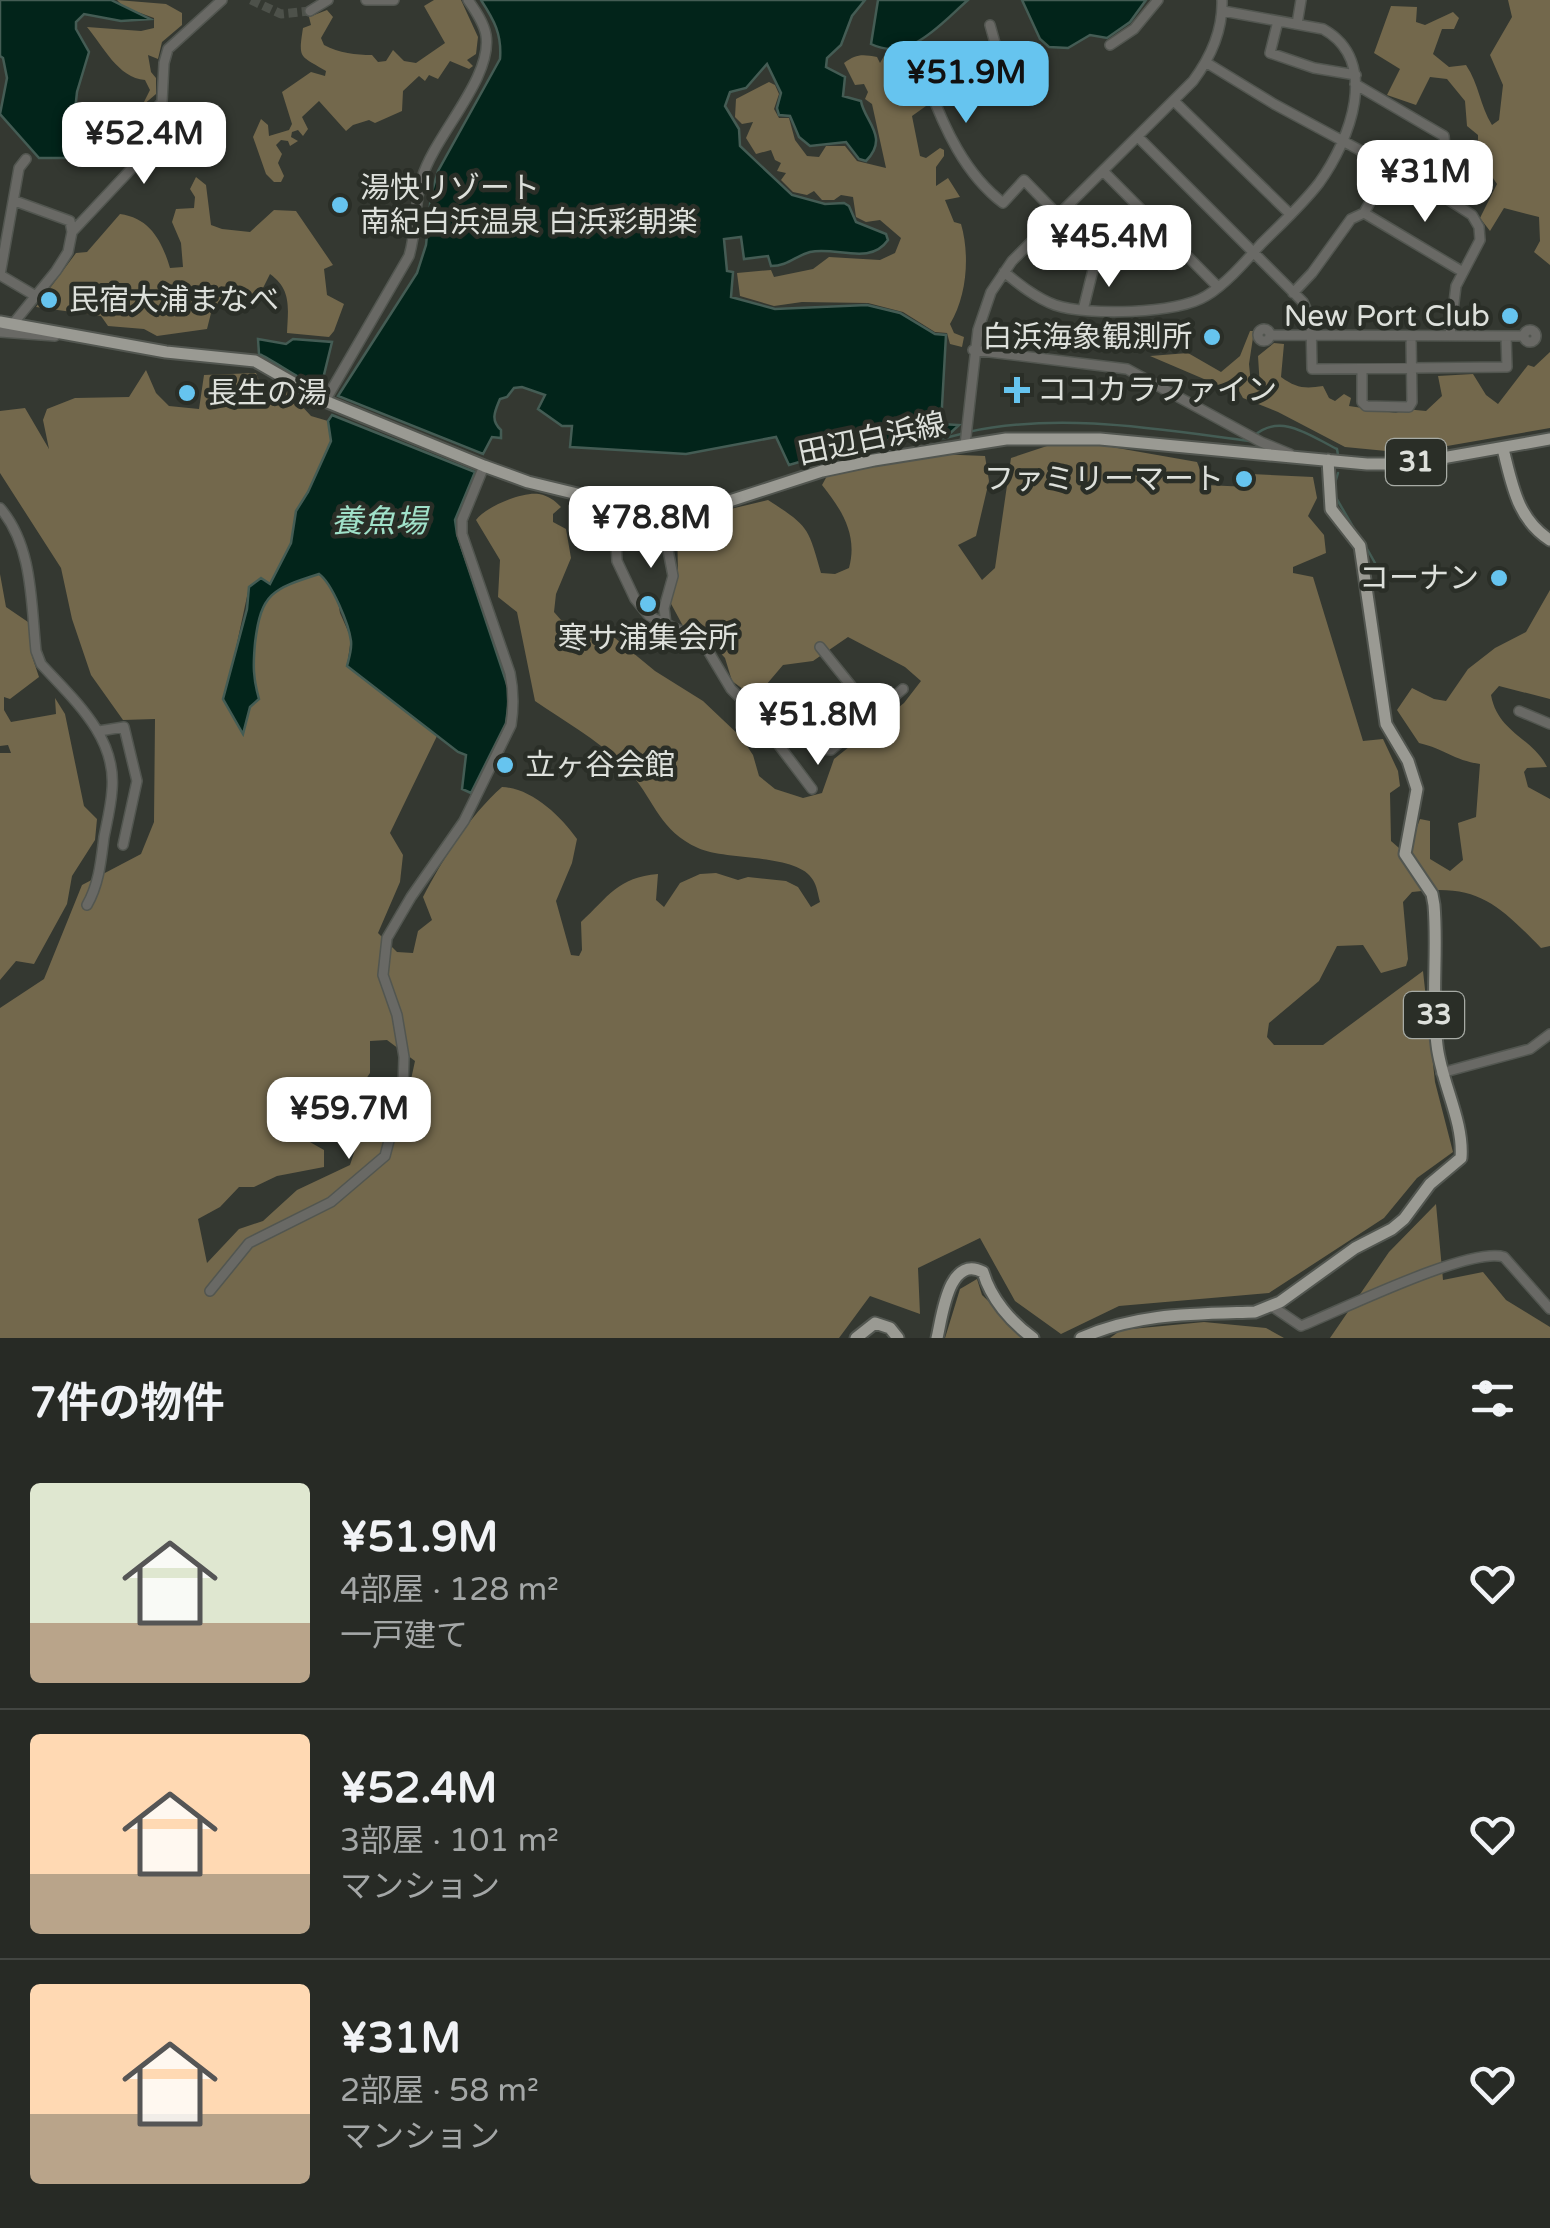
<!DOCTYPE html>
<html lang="ja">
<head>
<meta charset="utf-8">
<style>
  :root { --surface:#272a25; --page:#2f322d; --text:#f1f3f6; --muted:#a4a7a7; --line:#434642; --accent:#66c4ef }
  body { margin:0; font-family:"Varela Round","Noto Sans JP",sans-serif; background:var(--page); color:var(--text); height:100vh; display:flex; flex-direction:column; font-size:38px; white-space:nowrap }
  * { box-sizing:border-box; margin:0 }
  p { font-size:32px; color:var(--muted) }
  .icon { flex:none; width:55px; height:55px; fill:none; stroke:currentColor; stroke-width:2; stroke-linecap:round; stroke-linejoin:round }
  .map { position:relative; height:1338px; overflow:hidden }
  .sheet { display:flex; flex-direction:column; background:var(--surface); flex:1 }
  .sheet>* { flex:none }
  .price { position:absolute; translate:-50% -85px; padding:0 22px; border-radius:20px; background:#fff; color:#222; font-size:32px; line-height:65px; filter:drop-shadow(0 2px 5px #0008) }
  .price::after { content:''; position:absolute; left:50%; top:60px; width:30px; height:22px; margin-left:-15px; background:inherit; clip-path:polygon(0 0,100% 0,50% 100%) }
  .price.on { background:var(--accent); color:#111 }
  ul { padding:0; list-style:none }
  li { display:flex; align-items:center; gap:30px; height:250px; padding:0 30px }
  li+li { border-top:2px solid var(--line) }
  li span { display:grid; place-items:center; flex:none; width:280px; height:200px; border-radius:10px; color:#555 }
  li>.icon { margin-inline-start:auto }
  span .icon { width:120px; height:120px; fill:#fffc; stroke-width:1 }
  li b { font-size:42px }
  h2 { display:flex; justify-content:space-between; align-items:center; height:120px; padding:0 30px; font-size:42px }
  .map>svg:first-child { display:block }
  .forest { fill:#73684c; fill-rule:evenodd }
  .water { fill:#02241a; stroke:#445c54; stroke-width:2.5 }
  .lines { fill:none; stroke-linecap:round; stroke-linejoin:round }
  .stream { stroke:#445c54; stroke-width:2.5 }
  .minor-tunnel { stroke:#4d514a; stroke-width:9; stroke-dasharray:9 4.5; stroke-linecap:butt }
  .minor-casing { stroke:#525650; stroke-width:12 }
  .major-casing { stroke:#525650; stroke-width:15 }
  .minor { stroke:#696965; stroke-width:9 }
  .major { stroke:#9a9a93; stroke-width:11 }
  .poi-dot { fill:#66c4ef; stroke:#2a2e27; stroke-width:4 }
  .labels { text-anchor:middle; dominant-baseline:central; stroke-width:9; stroke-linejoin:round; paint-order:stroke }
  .shield { fill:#2a2e27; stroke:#a7aba5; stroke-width:2.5 }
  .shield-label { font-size:28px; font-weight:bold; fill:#dde0db }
  .poi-label { font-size:30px; fill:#dde0db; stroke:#2a2e27; text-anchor:start }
  .street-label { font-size:30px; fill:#dde0db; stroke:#2a2e27 }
  .water-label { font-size:32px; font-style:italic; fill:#a0e1c9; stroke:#2a2e27 }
</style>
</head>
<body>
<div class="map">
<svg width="1550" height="1338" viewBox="0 0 1550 1338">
  <rect width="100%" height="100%" fill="#343831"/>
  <path class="forest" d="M 117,0 L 166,4 L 182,13 L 182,25 L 162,42 L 158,59 L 148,55 L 151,72 L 156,78 L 156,94 L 142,106 L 150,90 L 145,80 C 118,78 103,46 87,27 L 141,31 L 154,28 L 154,18 L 124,7 Z
    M 434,0 L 461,0 L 478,37 L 476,54 L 467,60 L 473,66 L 469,69 L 450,61 L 438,79 L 429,75 L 425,81 L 419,76 L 403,91 L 402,111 L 375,123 L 369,120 L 353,125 L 346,131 L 319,101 L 302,117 L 308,129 L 303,136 L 298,130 L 292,132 L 291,137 L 298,141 L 290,146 L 288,141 L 281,140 L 276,145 L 282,154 L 278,163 L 284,176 L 281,182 L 274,182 L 266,174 L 253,137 L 261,119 L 268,125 L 269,136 L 289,130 L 292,124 L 282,92 L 311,72 L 325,76 L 326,71 C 300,55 298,60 303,28 L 311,25 L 309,17 L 327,10 L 333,17 L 321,38 L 324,45 C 339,53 356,55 372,55 L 378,62 L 386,61 L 393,50 L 404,61 L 416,63 L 445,43 L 424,6 Z
    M 1508,0 L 1550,0 L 1550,265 L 1534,252 L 1540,241 L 1539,217 L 1504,208 L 1490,231 L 1480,218 L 1497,184 L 1478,156 L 1478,135 L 1467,126 L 1465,101 L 1447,79 L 1430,77 L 1416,105 L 1387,95 L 1400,69 L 1374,53 L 1391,6 L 1417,7 L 1416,22 L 1425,25 L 1453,12 L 1459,18 L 1454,29 L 1442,29 L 1433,54 L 1449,67 L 1466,65 C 1479,84 1480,106 1492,125 L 1499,120 L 1503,85 L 1490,55 L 1512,17 Z
    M 918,47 L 922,54 C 912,76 893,69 910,100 L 922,97 L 926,106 L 912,116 L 920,156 L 926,158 L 940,148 L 944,150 L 944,156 L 936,167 L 936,186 L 948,178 L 960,197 L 945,200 L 954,222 L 961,224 C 970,255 967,296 950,324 L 954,333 L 964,337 L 962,347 L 950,344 L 947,333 L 935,332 L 903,312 L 868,303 L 802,302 L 774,306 L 740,296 L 737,273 L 771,270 L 774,277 L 813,269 L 829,257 L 880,260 L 895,253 L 901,238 L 880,220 L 866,222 L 856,217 L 853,197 L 841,195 L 834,200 L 822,200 L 814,191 L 807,195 L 793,192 L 781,180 L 786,173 L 777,171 L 781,163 L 775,160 L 771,150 L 756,154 L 746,138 L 753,122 L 742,124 L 735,117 L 736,99 L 769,82 L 775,85 L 779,94 L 774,109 L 779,118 L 789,118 L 795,140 L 807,156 L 819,157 L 826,146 L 845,146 L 857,161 L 886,168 L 872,104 L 865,99 L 868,92 L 864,84 L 855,85 L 844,63 C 856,54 862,54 877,57 L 880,63 L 884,56 Z
    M 196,177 L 206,185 L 211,225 L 222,229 L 250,232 L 274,210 L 296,211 L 333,265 L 324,269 L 327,295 L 344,304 L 334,331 L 329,337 L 287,333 C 288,308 292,290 270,274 L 260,294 L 236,293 L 211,313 L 207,329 L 157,336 L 144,329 L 108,326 L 101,316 L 36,307 L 76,253 L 87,252 L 120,214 C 150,218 162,241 170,268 L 183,267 L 181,243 L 172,222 L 176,209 L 194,208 L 195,197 L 190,189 Z
    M 1250,331 L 1254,331 L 1249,364 L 1251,385 L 1260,388 L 1258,356 L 1274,343 L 1284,344 L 1281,377 C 1296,388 1305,389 1323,386 L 1329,398 L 1335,401 L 1344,394 L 1351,398 L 1349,406 L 1396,413 L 1405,409 L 1426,411 L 1442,396 L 1438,376 L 1473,374 L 1486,395 L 1498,404 L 1528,365 L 1534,367 L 1550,352 L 1550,428 L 1407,453 L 1345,447 L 1278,412 L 1243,398 L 1235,384 L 1225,388 L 1150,356 L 1188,353 L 1221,372 L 1240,356 Z
    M 146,370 L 156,393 L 169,406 L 199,409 L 204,375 L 256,373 L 269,406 L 286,389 L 311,416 L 328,421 L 331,441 L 308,492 L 296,511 L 291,543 L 270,584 L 249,587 L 234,657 L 250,706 L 259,699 C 253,678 253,665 255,643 C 261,592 272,590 319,574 L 336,591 L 340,613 L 351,638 L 347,666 L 437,736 L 390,833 L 403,855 L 400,882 L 378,933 L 397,952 L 413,953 L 418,931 L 432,920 L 423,897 C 443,859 469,816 502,787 C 531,788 560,815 577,839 L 572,863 L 556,901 L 571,955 L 579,956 L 582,950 L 581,922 C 608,897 618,877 658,874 L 656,900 L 664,907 L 680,883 L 700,874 L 716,873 L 738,880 L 748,877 L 786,881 L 798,887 L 811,907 L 820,902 C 818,895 817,886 813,880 C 798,853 726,861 698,848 C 660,831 655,802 632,775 C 607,745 567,723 535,701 L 517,612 L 498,597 L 500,560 L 476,520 C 485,507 523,491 539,494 C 549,496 554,500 561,507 L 553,514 L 553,522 L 566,529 L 571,558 L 556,594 L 554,612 L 561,620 L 604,629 L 655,671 L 703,701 L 741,737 L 753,755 L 759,776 L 775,789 L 803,798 L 822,793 L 834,759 L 904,703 L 921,681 L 905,667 L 848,637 L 813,661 L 783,665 L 755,698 L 732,681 L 725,658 L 715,647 L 683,626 L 669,600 L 678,577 L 677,518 L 699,518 L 709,527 L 715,528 L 718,512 L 768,500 C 808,526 808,526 821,573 L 835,574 L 849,568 C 858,535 842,510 822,485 L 827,476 L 935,454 L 985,456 L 989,481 L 976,536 L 958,545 L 982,580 L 995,568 L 1011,458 L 1050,445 L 1106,446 L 1197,462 L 1206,485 L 1249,487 L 1251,474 L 1313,477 L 1317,498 L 1308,516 L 1324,535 L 1326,553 L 1293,567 L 1293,573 L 1313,577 L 1363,741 L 1383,739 L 1398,771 L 1400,786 L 1390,793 L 1391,841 L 1399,848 L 1411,843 L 1420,819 L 1430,821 L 1430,859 L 1450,871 L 1463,860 L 1458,823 L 1476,817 L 1480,764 C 1453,760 1445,749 1419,743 L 1397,710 L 1412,688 L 1434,699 L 1446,701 L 1468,669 L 1495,648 L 1526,632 L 1550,590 L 1550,699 L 1499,686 L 1491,695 C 1498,733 1532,737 1547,767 L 1527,768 L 1524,772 L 1528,787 L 1550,799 L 1550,946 L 1541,948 C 1497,903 1477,883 1412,892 L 1403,902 L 1408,959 L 1406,966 L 1381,973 L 1363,945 L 1337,946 L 1319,981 L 1269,1023 L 1267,1037 L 1274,1045 L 1323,1045 L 1423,971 L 1435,1082 L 1453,1152 L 1417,1178 L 1384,1218 L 1269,1293 L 1119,1306 L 1061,1334 L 1015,1301 L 980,1238 L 918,1268 L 920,1314 L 870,1296 L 839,1338 L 0,1338 L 0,1008 L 44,979 L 82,885 L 141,854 L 154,822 L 155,719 L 123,720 L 91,675 L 72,619 L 61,568 L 0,473 L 0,411 L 25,408 L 49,449 L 43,420 L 47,409 L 75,398 L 129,397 ZM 387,1040 L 415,1061 L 398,1140 L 372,1129 L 361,1132 L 350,1165 L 297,1190 L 263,1221 L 239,1229 L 207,1263 L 198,1219 L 220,1207 L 239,1187 L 254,1187 L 277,1176 L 324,1167 L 324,1150 L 294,1133 L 284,1105 L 311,1099 L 327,1124 L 344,1122 L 351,1101 L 370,1073 L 370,1041 Z
    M 0,574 L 6,607 L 28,622 L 32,656 L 39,677 L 10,699 L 4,697 L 4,710 L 11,722 L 56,714 L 55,698 L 65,714 L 84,806 L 97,819 L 95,840 L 72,876 L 67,904 L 34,964 L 16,961 L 0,980 L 0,753 L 11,753 L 8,745 L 0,746 Z
    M 1436,1204 L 1443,1280 L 1483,1272 L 1506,1300 L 1550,1327 L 1550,1338 L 1330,1338 L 1389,1252 Z
    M 977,1279 L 982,1295 L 1027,1338 L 945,1338 L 960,1289 Z
    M 1204,1322 L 1266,1328 L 1284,1338 L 1110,1338 L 1121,1330 Z"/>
  <path class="water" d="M 0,0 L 111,0 L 150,19 L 121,21 L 84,14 L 76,22 L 76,29 L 89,52 L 77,92 L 70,158 L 39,158 L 0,114 L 7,78 L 3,58 L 0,56 Z
    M 481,0 L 865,0 L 852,16 L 841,45 L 827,58 L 826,67 L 845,77 L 843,96 L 861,101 C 864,121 890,137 866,161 L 859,159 L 846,142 L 810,146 L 799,137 L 790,116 L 779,115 L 777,108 L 781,93 L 767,64 L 746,88 L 730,92 L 725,106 L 739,129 L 740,146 L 792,195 L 825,204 L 844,203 L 849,206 L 856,222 L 886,234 L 888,240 C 870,266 836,246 810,252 C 795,256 788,266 771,266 L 768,256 L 744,259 L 741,237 L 724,239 L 727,271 L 733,272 L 731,297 L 775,309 L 867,305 L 900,313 L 935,334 L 946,335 L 941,424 L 959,425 L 945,438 L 872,441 L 789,465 L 776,437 L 686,454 L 570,447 L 572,426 L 562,426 L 538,409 L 545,395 L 522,387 L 514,388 L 507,397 L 500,399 C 495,411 490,420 501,430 L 501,438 L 492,437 L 483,454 L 338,396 L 417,273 L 426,245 L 431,195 L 438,171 L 500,59 C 502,34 494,20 481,0 Z
    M 878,0 L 968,0 C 941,23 910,63 871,44 Z
    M 1022,0 L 1146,0 L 1130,22 L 1107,38 L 1090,35 L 1068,48 L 1049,47 L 1040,39 Z
    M 258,339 L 286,344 L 293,339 L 332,342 L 321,387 C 310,387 275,361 259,354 Z
    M 332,415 L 475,472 L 455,520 L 457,534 L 510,693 L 506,723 L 471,793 L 462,789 L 466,755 L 458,752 L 347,666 C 349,658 352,650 351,641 C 349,625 332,583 319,574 C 272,589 261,593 255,643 C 253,665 253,678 259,699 L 250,707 L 243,734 L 223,699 L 247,609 L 249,587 L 261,578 L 270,584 L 291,543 L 296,511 L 308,492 L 331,441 L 328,421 Z"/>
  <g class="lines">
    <path class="stream" d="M 968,432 C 1060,412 1157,429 1249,441
      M 1254,436 C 1281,412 1310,436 1337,449 L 1338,455
      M 945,438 L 961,434
      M 1335,483 L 1338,473
      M 1335,496 L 1356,532
      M 1366,547 L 1375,563"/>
    <path class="minor-tunnel" d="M 251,0 L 281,14 L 310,11"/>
    <g class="minor-casing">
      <path id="minor" d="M 366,0 L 394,0
        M 310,11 L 328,0
        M 1278,21 L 1270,53 L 1314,68 L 1356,75
        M 1297,24 L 1301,0
        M 990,25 L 1000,61 L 928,84 C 944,128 965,174 1003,203 L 1024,180 L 1059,216
        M 1110,45 L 1134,29 L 1158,0
        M 1207,63 L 1274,104 L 1432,189 L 1472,215 L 1479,227 L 1480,240 L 1456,286 L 1450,335
        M 1355,84 L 1444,136 L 1446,158 L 1432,189
        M 1174,101 L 1290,214
        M 1138,137 L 1303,302 L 1311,320 L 1312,369 L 1507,367 L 1506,336
        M 26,159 L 19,168 L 0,275 L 34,295
        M 1103,171 L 1218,287
        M 15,201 L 70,221 L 72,232
        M 1364,213 L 1463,272
        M 1004,272 C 1020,285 1036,298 1055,305 C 1087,316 1177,314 1206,296 C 1226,284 1245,262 1261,244 C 1281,224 1302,205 1319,183 C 1350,140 1381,61 1323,29 L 1223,11
        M 1293,293 L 1312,273 L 1351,219 L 1364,213 L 1390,166
        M 1083,310 L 1093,270 L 1144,214
        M 12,325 L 56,271 L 68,252 L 72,232 L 134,166 L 145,121 L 162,102 L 164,63 L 168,49 L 222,0
        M1258 335a6 6 0 1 1 12 0a6 6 0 1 1-12 0Z
        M1524 336a6 6 0 1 1 12 0a6 6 0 1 1-12 0Z
        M 0,332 L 55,336
        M 1271,335 L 1524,336
        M 973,350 L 1127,369 L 1261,442 L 1290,454
        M 1362,369 L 1362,402 L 1366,406 L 1409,407 L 1412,402 L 1411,336
        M 325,401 L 409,256 C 417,230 414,204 422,178 C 434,136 493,78 486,35 C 484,23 475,10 468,0
        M 965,445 L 978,330 L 991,292 L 1012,261 L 1193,81 C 1211,57 1223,31 1222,0
        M 627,506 L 616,543 L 617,561 L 635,599 L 649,616 L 681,631 L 707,649 L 731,689 L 753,711 L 812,789
        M 0,508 C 33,546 31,603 36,651 L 41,664 C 74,700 117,737 112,790 C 111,806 107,822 104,837 C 101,861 99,884 87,905
        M 666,624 L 664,608 L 673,576 L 667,545 L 667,514
        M 820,647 L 873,713
        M 753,711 L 790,702 L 824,749 L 831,750 L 903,689
        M 1519,711 L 1550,724
        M 99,731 L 124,727 L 137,781 L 123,845
        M 1441,1073 L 1530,1049 L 1550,1034
        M 210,1291 L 249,1243 L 331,1202 L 385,1156 L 403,1087 L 404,1057 L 397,1015 L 383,975 L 387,938 L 411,897 L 464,821 L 511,725 C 514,706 514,692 510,673 L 462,534 L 462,520 L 484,466
        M 1273,1307 L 1301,1326 C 1341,1310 1471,1246 1504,1257 L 1550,1309"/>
    </g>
    <g class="major-casing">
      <path id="major" d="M 0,322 L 166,352 L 255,361 L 325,401 L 484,466 L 528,482 L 656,513 L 681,513 L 705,509 L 822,471 L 874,460 L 1006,439 L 1100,439 L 1367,464 L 1408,464 L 1550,439
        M 1503,449 C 1512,484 1517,519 1550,540
        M 856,1338 L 875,1323 L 890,1328 L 898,1338
        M 937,1338 C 942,1318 948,1254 983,1272 C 991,1299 1011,1322 1033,1338
        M 1081,1338 C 1137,1313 1194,1314 1255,1312 L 1280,1302 L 1355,1248 L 1392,1229 L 1404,1219 L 1430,1184 L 1461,1158 C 1464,1121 1441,1082 1437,1045 C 1431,998 1438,952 1434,905 L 1432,894 L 1405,854 L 1417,789 L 1408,761 L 1386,724 L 1360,546 L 1331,509 L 1328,460"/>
    </g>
    <use href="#minor" class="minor"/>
    <use href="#major" class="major"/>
  </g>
  <g class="poi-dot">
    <circle cx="340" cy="205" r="10"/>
    <circle cx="49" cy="300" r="10"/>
    <circle cx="1510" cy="316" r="10"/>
    <circle cx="1212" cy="337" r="10"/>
    <path d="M1012 375h10v10h10v10h-10v10h-10v-10h-10v-10h10z"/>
    <circle cx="187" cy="393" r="10"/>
    <circle cx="1244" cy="479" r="10"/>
    <circle cx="1499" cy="578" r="10"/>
    <circle cx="648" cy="604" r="10"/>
    <circle cx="505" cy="765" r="10"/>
  </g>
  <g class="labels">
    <g class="shield">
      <rect x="1386" y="439" width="60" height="46" rx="8"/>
      <rect x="1404" y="992" width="60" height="46" rx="8"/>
    </g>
    <g class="shield-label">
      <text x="1416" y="462">31</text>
      <text x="1434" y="1015">33</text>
    </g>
    <g class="poi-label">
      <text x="360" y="188">湯快リゾート<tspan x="360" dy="34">南紀白浜温泉 白浜彩朝楽</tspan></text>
      <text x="69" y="300">民宿大浦まなべ</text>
      <text x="1490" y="316" text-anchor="end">New Port Club</text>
      <text x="1192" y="337" text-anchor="end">白浜海象観測所</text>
      <text x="1037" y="390">ココカラファイン</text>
      <text x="207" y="393">長生の湯</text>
      <text x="1224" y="479" text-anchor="end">ファミリーマート</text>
      <text x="1479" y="578" text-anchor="end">コーナン</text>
      <text x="648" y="638" text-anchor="middle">寒サ浦集会所</text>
      <text x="525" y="765">立ヶ谷会館</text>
    </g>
    <g class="street-label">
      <text transform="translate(872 439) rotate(-12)">田辺白浜線</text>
    </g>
    <g class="water-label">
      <text x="379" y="522">養魚場</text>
    </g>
  </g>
</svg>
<b class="price on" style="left:966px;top:126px">¥51.9M</b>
<b class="price" style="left:144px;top:187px">¥52.4M</b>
<b class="price" style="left:1425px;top:225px">¥31M</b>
<b class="price" style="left:1109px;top:290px">¥45.4M</b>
<b class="price" style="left:651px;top:571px">¥78.8M</b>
<b class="price" style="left:818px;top:768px">¥51.8M</b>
<b class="price" style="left:349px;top:1162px">¥59.7M</b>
</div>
<section class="sheet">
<h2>7件の物件<svg class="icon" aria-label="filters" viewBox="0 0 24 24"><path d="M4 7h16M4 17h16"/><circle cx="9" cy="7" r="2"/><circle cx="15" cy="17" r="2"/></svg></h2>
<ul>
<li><span style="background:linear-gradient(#dfe7d0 70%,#b9a48a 0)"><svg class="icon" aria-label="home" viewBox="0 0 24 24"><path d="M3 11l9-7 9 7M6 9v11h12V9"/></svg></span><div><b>¥51.9M</b><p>4部屋 · 128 m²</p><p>一戸建て</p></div><svg class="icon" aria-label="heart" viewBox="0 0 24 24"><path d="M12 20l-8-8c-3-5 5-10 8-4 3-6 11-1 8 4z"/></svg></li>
<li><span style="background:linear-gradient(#ffd9b3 70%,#b9a48a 0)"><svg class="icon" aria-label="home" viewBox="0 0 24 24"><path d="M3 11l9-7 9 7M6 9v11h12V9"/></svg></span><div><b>¥52.4M</b><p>3部屋 · 101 m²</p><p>マンション</p></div><svg class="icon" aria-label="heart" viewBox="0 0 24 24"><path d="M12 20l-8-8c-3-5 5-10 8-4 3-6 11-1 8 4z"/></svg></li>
<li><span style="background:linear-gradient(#ffd9b3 65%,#b9a48a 0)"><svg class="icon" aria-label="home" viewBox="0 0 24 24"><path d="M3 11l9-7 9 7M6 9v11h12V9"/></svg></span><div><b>¥31M</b><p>2部屋 · 58 m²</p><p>マンション</p></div><svg class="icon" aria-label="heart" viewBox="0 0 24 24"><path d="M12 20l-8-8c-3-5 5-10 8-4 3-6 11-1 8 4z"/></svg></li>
</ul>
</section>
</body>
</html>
